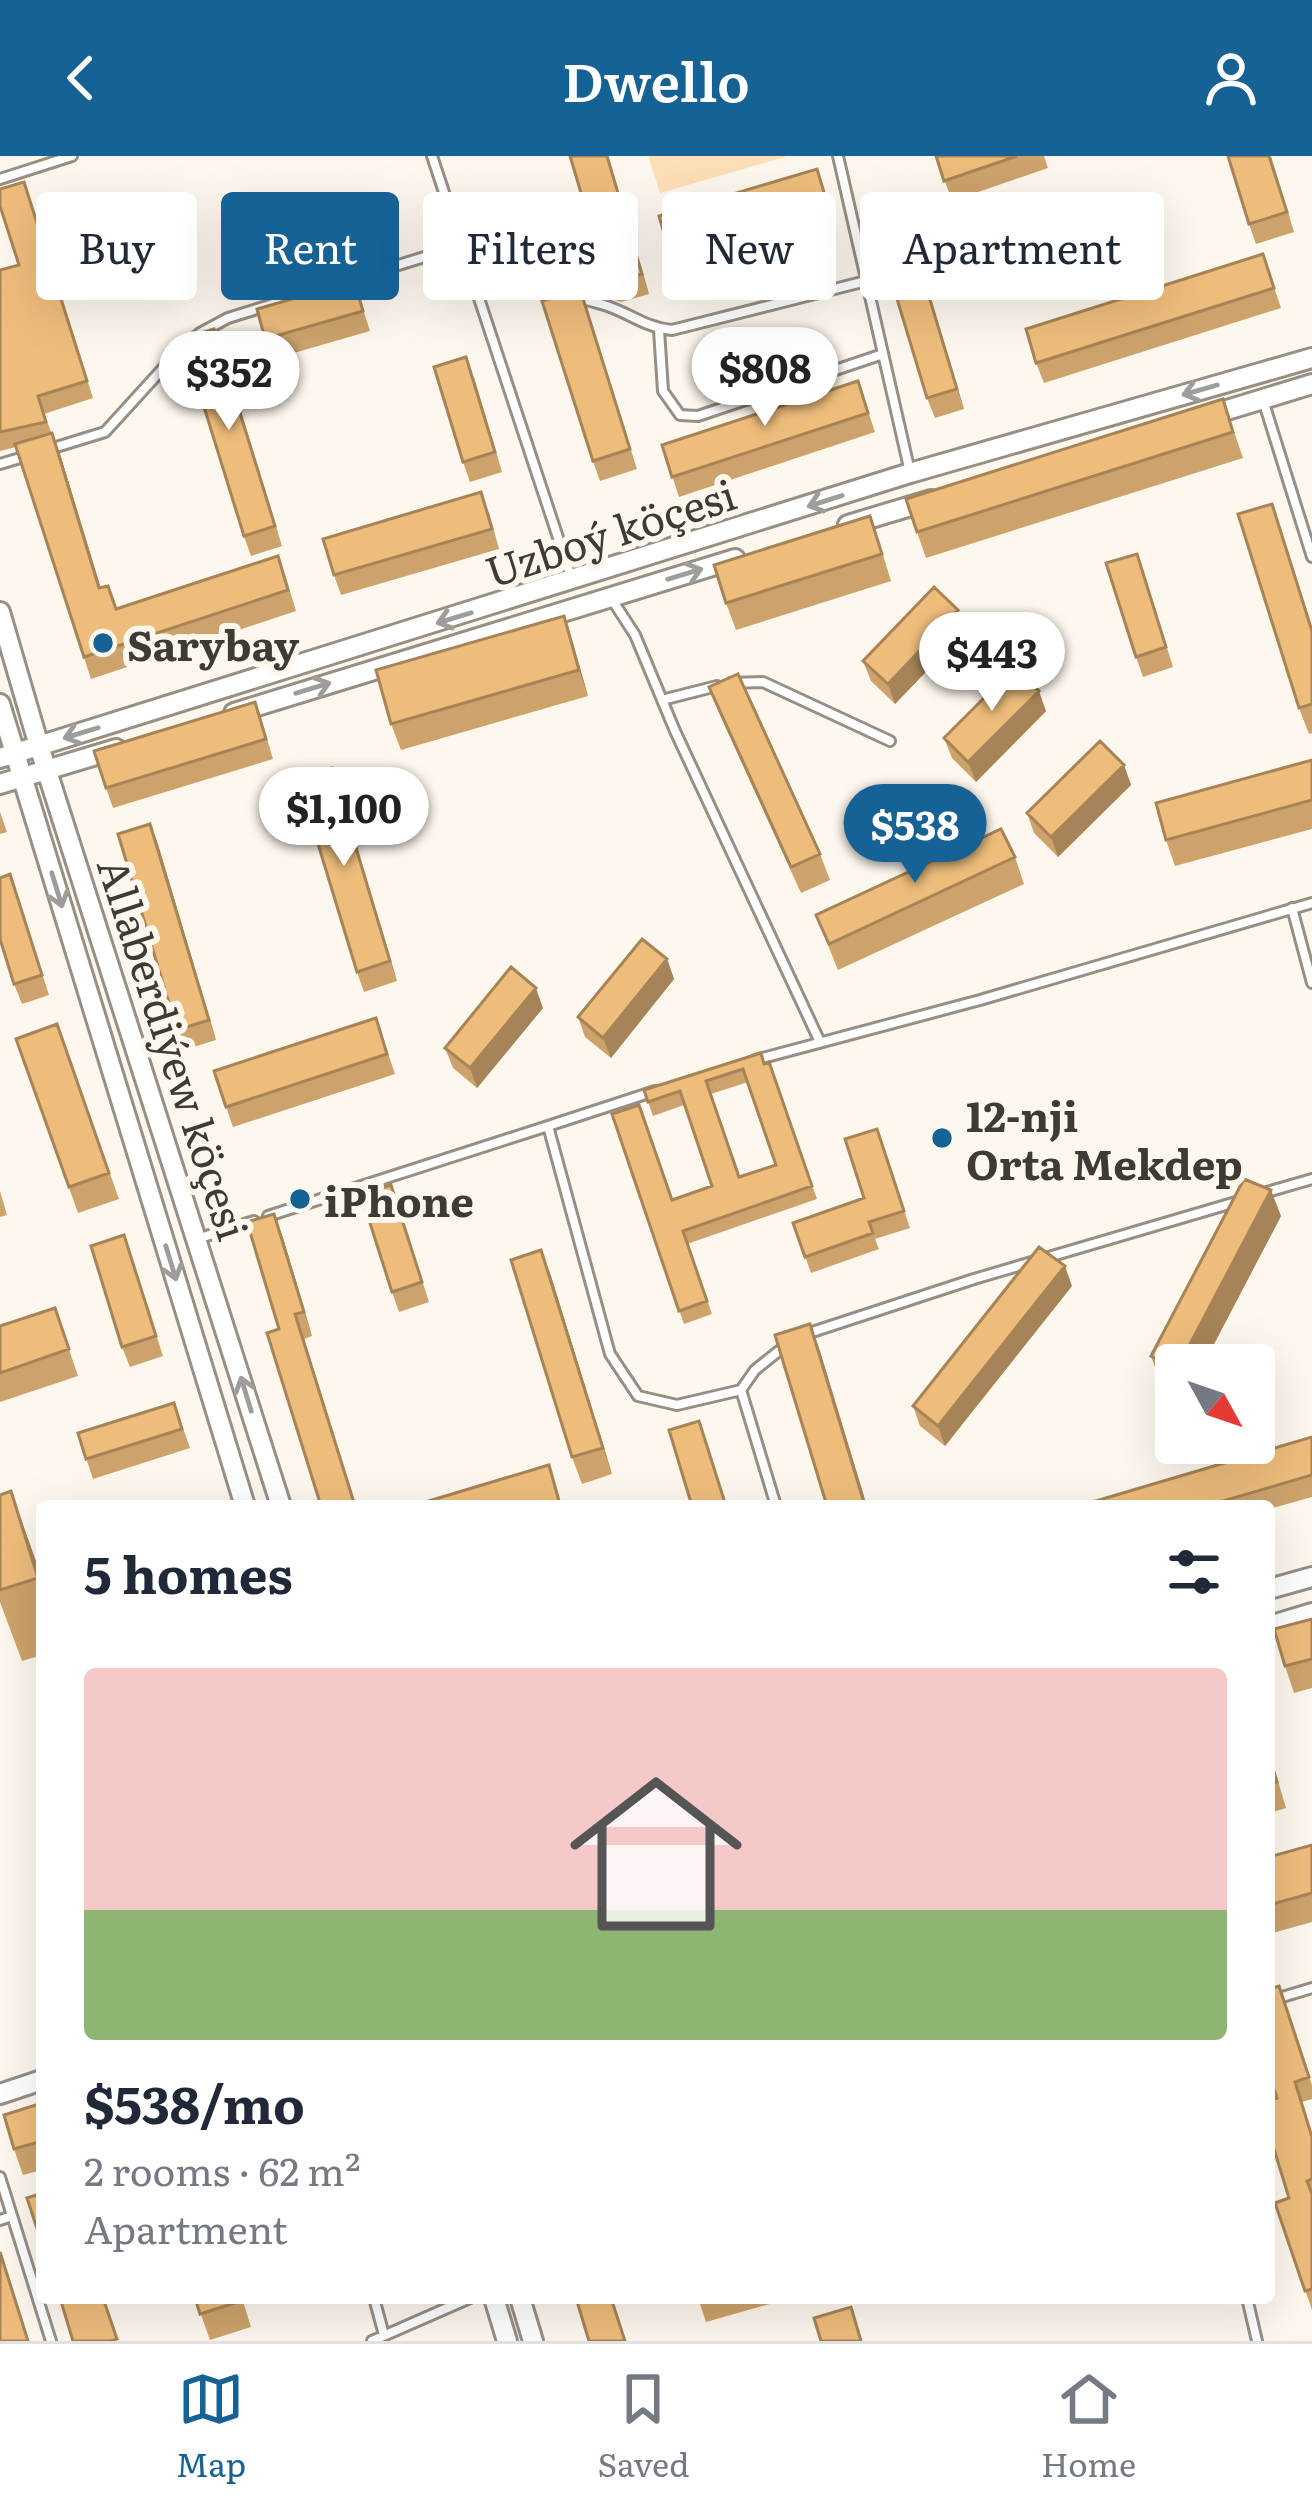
<!DOCTYPE html>
<html lang="en">
<head>
<meta charset="utf-8">
<style>
  :root { --surface:#fff; --page:#f6f6f7; --text:#1f2937; --muted:#747a83; --line:#e0e1e3; --accent:#166295 }
  body { margin:0; font-family:Literata,serif; background:var(--page); color:var(--text); height:100vh; display:flex; flex-direction:column; font-size:45px; white-space:nowrap }
  * { box-sizing:border-box; margin:0 }
  p { font-size:39px; color:var(--muted) }
  .icon { flex:none; width:66px; height:66px; fill:none; stroke:currentColor; stroke-width:2; stroke-linecap:round; stroke-linejoin:round }
  .map { position:relative; flex:1; overflow:hidden }
  .details { position:absolute; left:36px; top:1344px; width:1239px; height:804px; display:flex; flex-direction:column; background:var(--surface); border-radius:12px; box-shadow:0 12px 48px #0002 }
  .details>* { flex:none }
  .banner { position:absolute; left:36px; top:36px; width:1242px; height:108px; display:flex; gap:24px }
  .needle { width:78px; rotate:130deg }
  .fabs { position:absolute; left:1155px; top:1188px; display:grid; gap:24px }
  .fabs a { display:grid; place-items:center; width:120px; height:120px; border-radius:12px; background:var(--surface); box-shadow:0 12px 48px #0002; font-size:60px }
  .price { position:absolute; translate:-50% -102px; padding:0 27px; border-radius:42px; background:#fff; color:#222; font-size:39px; line-height:78px; filter:drop-shadow(0 3px 6px #0008) }
  .price::after { content:''; position:absolute; left:50%; top:72px; width:36px; height:27px; margin-left:-18px; background:inherit; clip-path:polygon(0 0,100% 0,50% 100%) }
  .price.active { background:var(--accent); color:#fff }
  ul { padding:0; list-style:none }
  li { display:grid; align-content:center; gap:24px; height:636px; padding:0 48px }
  li span { display:grid; place-items:center; height:372px; border-radius:12px; color:#555 }
  li>.icon { margin-inline-start:auto }
  span .icon { width:216px; height:216px; fill:#fffc; stroke-width:1 }
  li b { font-size:51px }
  h2 { display:flex; justify-content:space-between; align-items:center; height:144px; padding:0 48px; font-size:51px }
  .chip { padding:0 42px; border-radius:12px; background:var(--surface); box-shadow:0 12px 48px #0002; font-size:42px; line-height:108px }
  .chip.active { background:var(--accent); color:#fff }
  header { display:flex; justify-content:space-between; align-items:center; height:156px; padding:0 48px; background:var(--accent); color:#fff; font-size:54px; font-weight:600 }
  .tabs { display:flex; justify-content:space-around; align-items:center; height:168px; border-top:3px solid var(--line); background:var(--surface); font-size:33px; color:var(--muted) }
  .tabs a { display:grid; justify-items:center; gap:6px }
  .tabs .active { color:var(--accent) }
  .map>svg:first-child { display:block }
  .green { fill:#fddfb7 }
  .lines { fill:none; stroke-linecap:round; stroke-linejoin:round }
  .service-casing { stroke:#978f84; stroke-width:14 }
  .tertiary-casing { stroke:#978f84; stroke-width:24 }
  .service { stroke:#fff; stroke-width:8 }
  .tertiary { stroke:#fff; stroke-width:18 }
  .wall { fill:#cda36b; fill-rule:evenodd }
  .shaded-wall { fill:#a78457 }
  .building { fill:#eebd7c; stroke:#a78457; stroke-width:3; fill-rule:evenodd }
  .oneway { stroke:#9e9d9a }
  .poi-dot { fill:#166295; stroke:#fef7ed; stroke-width:4.5 }
  .labels { text-anchor:middle; dominant-baseline:central; stroke-width:12; stroke-linejoin:round; paint-order:stroke }
  .street-label { font-size:42px; fill:#3e3b36; stroke:#fef7ed }
  .poi-label { font-size:42px; font-weight:bold; fill:#3e3b36; stroke:#fef7ed; text-anchor:start }
</style>
</head>
<body>
<header><svg class="icon" aria-label="back" viewBox="0 0 24 24"><path d="M15 5l-7 7 7 7"/></svg>Dwello<svg class="icon" aria-label="person" viewBox="0 0 24 24"><circle cx="12" cy="8" r="4"/><path d="M4 21q1-7 8-7t8 7"/></svg></header>
<div class="map">
<svg width="1312" height="2185" viewBox="0 0 1312 2185">
  <rect width="100%" height="100%" fill="#fef7ed"/>
  <path class="green" d="M 648,0 L 785,0 L 785,1 L 660,37 Z"/>
  <g class="lines">
    <g class="service-casing">
      <path id="service" d="M 432,0 L 572,424
        M 838,0 L 910,316
        M 0,23 L 72,0
        M 659,174 L 663,235 L 680,259 L 698,260 L 883,198
        M 1263,244 L 1312,401
        M 53,292 L 105,276 L 176,198 L 200,177 L 228,162 L 463,89 C 519,144 534,128 601,148 C 627,155 645,172 672,174 L 866,125
        M 0,308 L 27,300
        M 611,442 L 635,479 L 675,575 L 819,884
        M 731,527 L 763,526 L 890,585
        M 662,544 L 717,530
        M 1292,752 L 1312,827
        M 755,904 L 980,844 L 1312,747
        M 548,970 L 655,935
        M 1267,1036 L 1312,1023
        M 268,1060 L 548,970 L 610,1198 L 638,1240 L 677,1249 L 741,1234 L 776,1350
        M 200,1082 L 254,1065
        M 803,1179 L 974,1123 L 1236,1046
        M 741,1234 L 755,1214 L 785,1190
        M 1269,1845 L 1312,1832
        M 0,2021 L 51,2185
        M 0,2064 L 12,2060
        M 374,2142 L 384,2179
        M 1247,2142 L 1257,2185
        M 372,2185 L 470,2142"/>
    </g>
    <g class="tertiary-casing">
      <path id="tertiary" d="M 1204,261 L 1312,228
        M 848,369 L 931,344
        M 0,456 L 39,590 L 281,1350
        M 0,548 L 245,1350
        M 234,557 L 735,403
        M 0,602 L 910,317 L 1312,202
        M 0,628 L 116,593
        M 1269,1433 L 1312,1421
        M 1269,1470 L 1312,1457
        M 0,1938 L 42,1924
        M 494,2142 L 507,2185
        M 520,2142 L 533,2185"/>
    </g>
    <use href="#service" class="service"/>
    <use href="#tertiary" class="tertiary"/>
  </g>
  <path class="wall" d="M 608,0 L 649,138 L 621,146 L 614,144 L 607,124 Z
    M 936,0 L 1044,0 L 1048,12 L 952,45 Z
    M 1271,0 L 1294,76 L 1256,88 L 1249,68 Z
    M 24,26 L 93,242 L 44,258 L 60,298 L 101,432 L 116,452 L 286,422 L 296,455 L 91,523 L 16,291 L 0,295 L 0,114 L 19,109 Z
    M 824,33 L 833,63 L 675,111 L 668,91 Z
    M 905,58 L 964,253 L 935,262 L 927,242 Z
    M 1263,98 L 1281,152 L 1044,227 L 1036,207 Z
    M 354,125 L 370,175 L 273,203 L 265,183 Z
    M 580,133 L 637,313 L 600,325 L 593,305 Z
    M 222,193 L 282,390 L 251,400 L 244,380 Z
    M 474,221 L 502,316 L 470,326 L 463,306 Z
    M 858,225 L 875,276 L 679,341 L 662,289 Z
    M 1223,243 L 1243,302 L 926,402 L 917,376 Z
    M 489,356 L 499,393 L 341,439 L 334,419 Z
    M 1281,374 L 1312,471 L 1312,577 L 1309,578 L 1299,552 Z
    M 879,386 L 891,425 L 736,474 L 726,447 Z
    M 1144,418 L 1173,511 L 1143,521 L 1136,501 Z
    M 958,454 L 966,474 L 895,548 L 871,525 L 863,505 Z
    M 564,460 L 588,540 L 401,594 L 391,568 Z
    M 709,531 L 820,698 L 830,724 L 801,737 L 719,557 Z
    M 1046,555 L 976,626 L 952,602 L 944,582 Z
    M 262,566 L 273,603 L 113,652 L 106,632 Z
    M 1312,604 L 1312,673 L 1175,710 L 1166,684 Z
    M 1124,609 L 1131,629 L 1058,701 L 1034,677 L 1027,657 Z
    M 332,612 L 397,825 L 364,836 L 357,816 Z
    M 0,656 L 7,676 L 0,678 Z
    M 150,668 L 216,884 L 184,894 L 177,874 Z
    M 1015,701 L 1024,728 L 838,814 L 816,759 Z
    M 10,718 L 49,839 L 22,848 L 14,828 Z
    M 667,803 L 674,823 L 611,902 L 585,881 L 578,861 Z
    M 543,852 L 477,932 L 453,912 L 445,892 Z
    M 376,862 L 395,918 L 233,971 L 214,915 Z
    M 57,868 L 119,1043 L 78,1057 L 16,883 Z
    M 769,906 L 817,1043 L 687,1088 L 712,1158 L 684,1168 L 612,958 L 672,1044 L 712,1030 L 684,949 L 653,960 L 644,934 ZM 748,926 L 776,1009 L 740,1021 L 711,938 Z
    M 877,973 L 910,1072 L 875,1083 L 879,1093 L 811,1117 L 793,1067 L 864,1042 Z
    M 391,1029 L 429,1146 L 399,1156 L 392,1136 Z
    M 0,1035 L 7,1059 L 0,1061 Z
    M 1281,1060 L 1203,1209 L 1176,1209 L 1176,1235 L 1160,1226 L 1151,1200 Z
    M 124,1079 L 163,1200 L 130,1211 L 122,1191 Z
    M 283,1082 L 312,1180 L 304,1183 L 356,1350 L 321,1350 L 279,1173 Z
    M 551,1120 L 612,1318 L 582,1328 L 572,1301 Z
    M 1072,1130 L 945,1290 L 920,1270 L 913,1250 Z
    M 55,1152 L 78,1220 L 0,1246 L 0,1170 Z
    M 174,1247 L 190,1292 L 93,1323 L 78,1277 Z
    M 1312,1281 L 1312,1341 L 1269,1353 L 1269,1350 L 1079,1350 Z
    M 11,1335 L 42,1424 L 42,1499 L 22,1505 L 0,1446 L 0,1339 Z
    M 1312,1463 L 1312,1532 L 1294,1537 L 1285,1510 Z
    M 1269,1595 L 1286,1652 L 1269,1657 Z
    M 1312,1689 L 1312,1766 L 1269,1778 L 1269,1701 Z
    M 1279,1830 L 1312,1929 L 1312,1943 L 1302,1946 L 1312,1978 L 1312,2154 L 1275,2047 L 1289,2042 L 1277,1942 Z
    M 42,1947 L 42,2014 L 23,2019 L 14,1993 Z
    M 195,2142 L 242,2142 L 251,2171 L 210,2184 Z
    M 698,2142 L 791,2142 L 706,2166 Z"/>
  <path class="shaded-wall" d="M 607,0 L 608,0 L 649,138 L 642,118 Z
    M 898,38 L 905,58 L 964,253 L 957,233 Z
    M 52,277 L 60,298 L 107,454 L 99,432 Z
    M 958,454 L 966,474 L 895,548 L 888,528 Z
    M 564,460 L 573,487 L 588,540 L 579,514 Z
    M 1039,535 L 1046,555 L 976,626 L 968,606 Z
    M 1124,609 L 1131,629 L 1058,701 L 1051,681 Z
    M 332,612 L 339,632 L 397,825 L 390,805 Z
    M 150,668 L 158,688 L 216,884 L 209,864 Z
    M 667,803 L 674,823 L 611,902 L 603,882 Z
    M 536,832 L 543,852 L 477,932 L 470,912 Z
    M 1271,1034 L 1281,1060 L 1203,1209 L 1179,1209 Z
    M 274,1058 L 283,1082 L 312,1180 L 304,1156 Z
    M 541,1094 L 551,1120 L 612,1318 L 603,1292 Z
    M 1065,1110 L 1072,1130 L 945,1290 L 938,1270 Z
    M 295,1158 L 304,1183 L 356,1350 L 355,1350 Z
    M 810,1168 L 820,1195 L 867,1350 L 865,1350 Z
    M 11,1335 L 36,1405 L 42,1424 L 42,1431 Z"/>
  <path class="building" d="M 570,0 L 607,0 L 642,118 L 613,126 L 607,124 Z
    M 936,0 L 1017,0 L 944,25 Z
    M 1228,0 L 1269,0 L 1287,56 L 1249,68 Z
    M 817,13 L 826,43 L 668,91 L 659,60 Z
    M 24,26 L 87,225 L 38,240 L 46,266 L 0,276 L 0,114 L 19,109 L 0,50 L 0,33 Z
    M 898,38 L 957,233 L 927,242 L 868,47 Z
    M 1263,98 L 1274,132 L 1036,207 L 1026,173 Z
    M 354,125 L 363,155 L 265,183 L 257,153 Z
    M 580,133 L 630,293 L 593,305 L 542,145 Z
    M 214,173 L 275,370 L 244,380 L 183,183 Z
    M 466,201 L 495,296 L 463,306 L 434,211 Z
    M 858,225 L 868,257 L 672,321 L 662,289 Z
    M 1223,243 L 1233,276 L 917,376 L 906,343 Z
    M 52,277 L 99,432 L 108,430 L 116,453 L 278,400 L 288,434 L 84,501 L 15,288 Z
    M 481,336 L 492,373 L 334,419 L 323,383 Z
    M 1272,348 L 1312,475 L 1312,548 L 1299,552 L 1238,358 Z
    M 870,360 L 882,398 L 726,447 L 714,409 Z
    M 1137,398 L 1166,491 L 1136,501 L 1106,407 Z
    M 934,431 L 958,454 L 888,528 L 863,505 Z
    M 564,460 L 579,514 L 391,568 L 376,514 Z
    M 1015,511 L 1039,535 L 968,606 L 944,582 Z
    M 738,518 L 820,698 L 791,711 L 709,531 Z
    M 255,546 L 266,583 L 106,632 L 94,595 Z
    M 1100,585 L 1124,609 L 1051,681 L 1027,657 Z
    M 1312,604 L 1312,644 L 1166,684 L 1156,647 Z
    M 332,612 L 390,805 L 357,816 L 298,622 Z
    M 150,668 L 209,864 L 177,874 L 118,678 Z
    M 1001,673 L 1015,701 L 829,788 L 816,759 Z
    M 10,718 L 42,819 L 14,828 L 0,783 L 0,722 Z
    M 642,783 L 667,803 L 603,882 L 578,861 Z
    M 511,811 L 536,832 L 470,912 L 445,892 Z
    M 376,862 L 387,898 L 226,951 L 214,915 Z
    M 57,868 L 109,1017 L 69,1031 L 16,883 Z
    M 761,897 L 764,908 L 769,906 L 812,1030 L 683,1075 L 707,1145 L 679,1155 L 612,958 L 639,949 L 672,1044 L 712,1030 L 680,935 L 648,946 L 644,934 ZM 743,913 L 776,1009 L 739,1021 L 706,925 Z
    M 877,973 L 904,1055 L 869,1066 L 873,1077 L 805,1101 L 793,1067 L 864,1042 L 845,983 Z
    M 1244,1023 L 1271,1034 L 1179,1209 L 1176,1209 L 1176,1213 L 1151,1200 Z
    M 391,1029 L 422,1126 L 392,1136 L 361,1039 Z
    M 274,1058 L 304,1156 L 295,1158 L 355,1350 L 321,1350 L 267,1177 L 279,1173 L 247,1066 Z
    M 124,1079 L 156,1180 L 122,1191 L 91,1090 Z
    M 1039,1091 L 1065,1110 L 938,1270 L 913,1250 Z
    M 541,1094 L 603,1292 L 572,1301 L 511,1104 Z
    M 55,1152 L 69,1193 L 0,1217 L 0,1170 Z
    M 810,1168 L 865,1350 L 827,1350 L 775,1179 Z
    M 174,1247 L 182,1273 L 86,1303 L 78,1277 Z
    M 699,1265 L 726,1350 L 692,1350 L 669,1274 Z
    M 1312,1281 L 1312,1319 L 1206,1350 L 1079,1350 Z
    M 549,1309 L 559,1345 L 541,1350 L 412,1350 Z
    M 11,1335 L 38,1422 L 0,1434 L 0,1339 Z
    M 1312,1463 L 1312,1503 L 1285,1510 L 1274,1473 Z
    M 1269,1600 L 1277,1626 L 1269,1628 Z
    M 1312,1689 L 1312,1737 L 1269,1749 L 1269,1701 Z
    M 1279,1830 L 1309,1921 L 1295,1926 L 1312,1981 L 1312,2023 L 1307,2025 L 1312,2038 L 1312,2133 L 1305,2135 L 1275,2047 L 1289,2042 L 1269,1977 L 1269,1945 L 1277,1942 L 1269,1918 L 1269,1833 Z
    M 42,1947 L 42,1985 L 14,1993 L 4,1959 Z
    M 42,2037 L 42,2088 L 27,2042 Z
    M 0,2096 L 28,2185 L 0,2185 Z
    M 60,2142 L 103,2142 L 117,2183 L 111,2185 L 73,2185 Z
    M 195,2142 L 240,2142 L 241,2145 L 200,2158 Z
    M 576,2142 L 611,2142 L 625,2185 L 589,2185 Z
    M 851,2151 L 861,2185 L 821,2185 L 814,2162 Z"/>
  <defs><path id="oneway-shaft" d="M-6 0H5M1.5-3L5.5 0L1.5 3" fill="none" stroke-width="1.6" stroke-linecap="round" stroke-linejoin="round" transform="scale(3)"/></defs>
  <g class="oneway">
    <use href="#oneway-shaft" transform="translate(1200 234) rotate(164)"/>
    <use href="#oneway-shaft" transform="translate(825 345) rotate(162)"/>
    <use href="#oneway-shaft" transform="translate(685 418) rotate(-17)"/>
    <use href="#oneway-shaft" transform="translate(454 462) rotate(163)"/>
    <use href="#oneway-shaft" transform="translate(313 532) rotate(-17)"/>
    <use href="#oneway-shaft" transform="translate(81 577) rotate(163)"/>
    <use href="#oneway-shaft" transform="translate(57 734) rotate(73)"/>
    <use href="#oneway-shaft" transform="translate(171 1107) rotate(73)"/>
    <use href="#oneway-shaft" transform="translate(246 1238) rotate(-107)"/>
  </g>
  <g class="poi-dot">
    <circle cx="103" cy="487" r="12"/>
    <circle cx="942" cy="982" r="12"/>
    <circle cx="300" cy="1043" r="12"/>
  </g>
  <g class="labels">
    <g class="street-label">
      <text transform="translate(610 375) rotate(-18)">Uzboý köçesi</text>
      <text transform="translate(175 892) rotate(72)">Allaberdiýew köçesi</text>
    </g>
    <g class="poi-label">
      <text x="127" y="487">Sarybay</text>
      <text x="966" y="958">12-nji<tspan x="966" dy="48">Orta Mekdep</tspan></text>
      <text x="324" y="1043">iPhone</text>
    </g>
  </g>
</svg>
<div class="fabs">
<a><svg class="needle" viewBox="-14 -14 28 28"><path d="M0-13l5 13h-10z" fill="#e53935"/><path d="M0 13l5-13h-10z" fill="#747a83"/></svg></a>
</div>
<b class="price" style="left:765px;top:273px">$808</b>
<b class="price" style="left:229px;top:277px">$352</b>
<b class="price" style="left:992px;top:558px">$443</b>
<b class="price" style="left:344px;top:713px">$1,100</b>
<b class="price active" style="left:915px;top:730px">$538</b>
<div class="banner">
<a class="chip">Buy</a>
<a class="chip active">Rent</a>
<a class="chip">Filters</a>
<a class="chip">New</a>
<a class="chip">Apartment</a>
</div>
<section class="details">
<h2>5 homes<svg class="icon" aria-label="filters" viewBox="0 0 24 24"><path d="M4 7h16M4 17h16"/><circle cx="9" cy="7" r="2"/><circle cx="15" cy="17" r="2"/></svg></h2>
<ul>
<li><span style="background:linear-gradient(#f6c9c9 65%,#8fb573 0)"><svg class="icon" aria-label="home" viewBox="0 0 24 24"><path d="M3 11l9-7 9 7M6 9v11h12V9"/></svg></span><div><b>$538/mo</b><p>2 rooms · 62 m²</p><p>Apartment</p></div></li>
</ul>
</section>
</div>
<nav class="tabs">
<a class="active"><svg class="icon" aria-label="map" viewBox="0 0 24 24"><path d="M3 6l6-2 6 2 6-2v14l-6 2-6-2-6 2zM9 4v14M15 6v14"/></svg>Map</a>
<a><svg class="icon" aria-label="saved" viewBox="0 0 24 24"><path d="M7 4h10v16l-5-4-5 4z"/></svg>Saved</a>
<a><svg class="icon" aria-label="home" viewBox="0 0 24 24"><path d="M3 11l9-7 9 7M6 9v11h12V9"/></svg>Home</a>
</nav>
</body>
</html>
